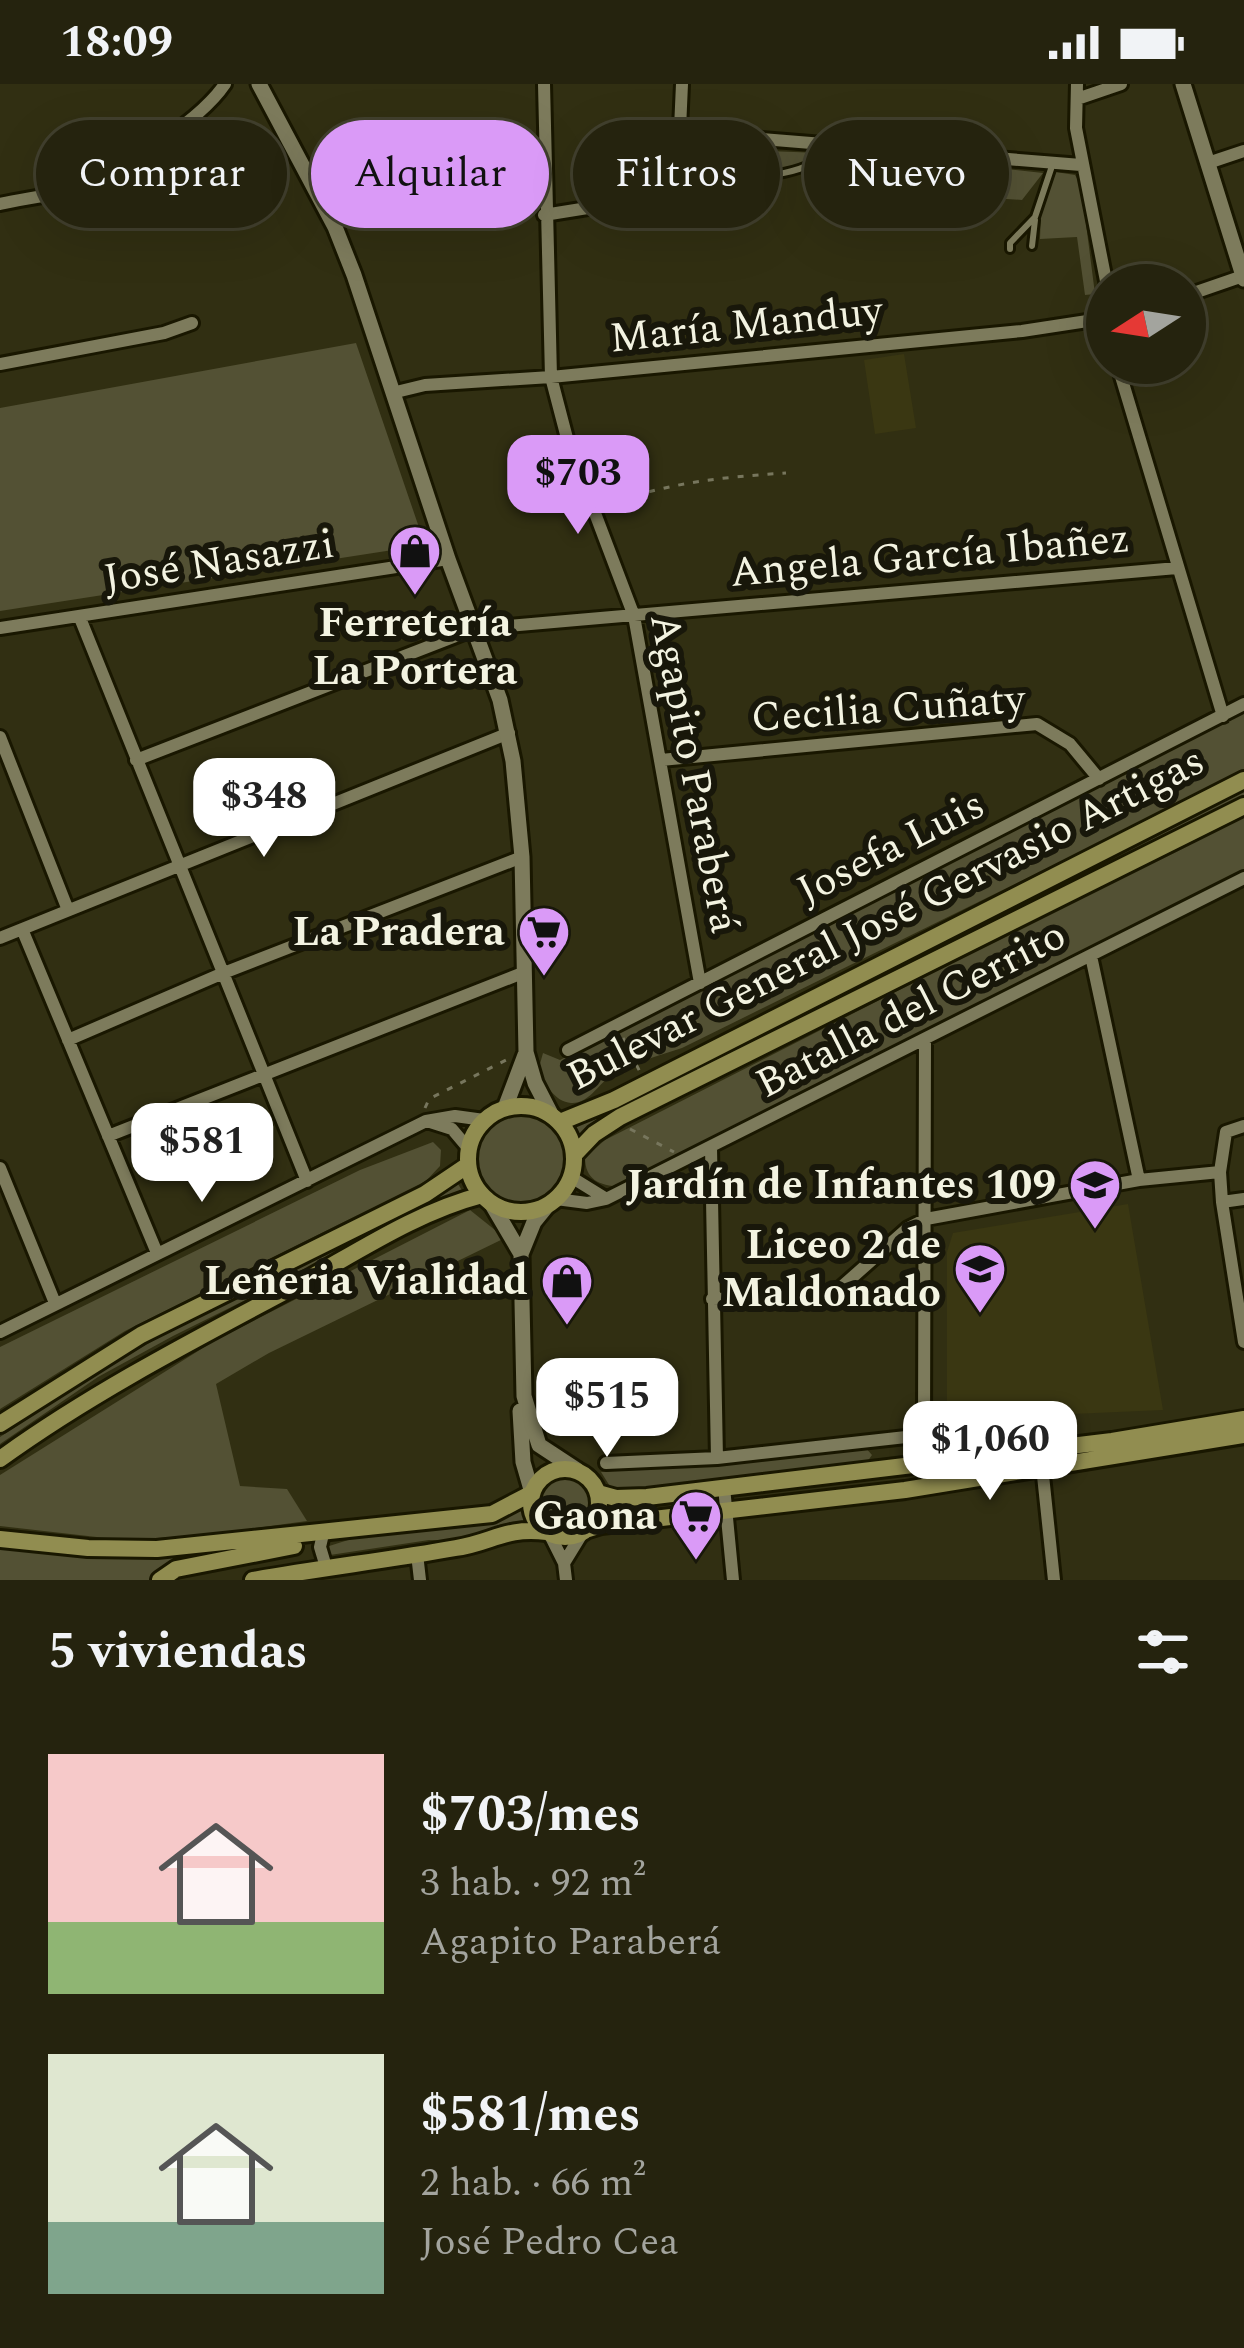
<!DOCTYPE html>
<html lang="es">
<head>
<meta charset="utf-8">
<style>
  :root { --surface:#25230e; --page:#2d2b17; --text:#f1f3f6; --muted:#a3a49e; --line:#42402e; --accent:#da9af7 }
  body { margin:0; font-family:Spectral,serif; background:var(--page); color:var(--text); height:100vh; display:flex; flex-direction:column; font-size:45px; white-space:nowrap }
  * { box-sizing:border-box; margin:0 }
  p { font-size:39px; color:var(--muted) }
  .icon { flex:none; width:66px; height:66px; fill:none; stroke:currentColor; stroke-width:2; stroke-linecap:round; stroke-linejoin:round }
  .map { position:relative; height:1496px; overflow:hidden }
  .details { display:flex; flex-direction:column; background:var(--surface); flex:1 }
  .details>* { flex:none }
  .top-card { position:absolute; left:36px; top:36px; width:1173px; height:108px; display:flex; gap:24px }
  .needle { width:78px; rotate:258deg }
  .buttons { position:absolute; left:1086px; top:180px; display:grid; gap:24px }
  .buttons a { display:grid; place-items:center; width:120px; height:120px; border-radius:50%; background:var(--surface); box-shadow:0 12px 48px #0002,0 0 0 3px var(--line); font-size:60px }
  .price { position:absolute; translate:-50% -102px; padding:0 27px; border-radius:24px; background:#fff; color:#222; font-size:39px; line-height:78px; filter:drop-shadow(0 3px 6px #0008) }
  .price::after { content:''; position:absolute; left:50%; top:72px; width:36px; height:27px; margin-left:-18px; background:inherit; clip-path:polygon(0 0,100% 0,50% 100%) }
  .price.selected { background:var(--accent); color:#111 }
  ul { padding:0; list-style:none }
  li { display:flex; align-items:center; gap:36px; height:300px; padding:0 48px }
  li span { display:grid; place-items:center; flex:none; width:336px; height:240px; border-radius:0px; color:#555 }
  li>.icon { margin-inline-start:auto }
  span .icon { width:144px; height:144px; fill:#fffc; stroke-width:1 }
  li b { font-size:51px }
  h2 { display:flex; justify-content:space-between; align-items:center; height:144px; padding:0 48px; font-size:51px }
  .tag { padding:0 42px; border-radius:54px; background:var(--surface); box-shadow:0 12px 48px #0002,0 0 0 3px var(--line); font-size:42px; line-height:108px }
  .tag.selected { background:var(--accent); color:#111 }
  .status { display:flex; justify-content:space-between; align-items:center; height:84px; padding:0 60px; background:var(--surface); direction:ltr }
  .status svg { height:33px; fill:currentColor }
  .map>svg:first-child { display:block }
  .built { fill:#3a3712 }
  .green { fill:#535134 }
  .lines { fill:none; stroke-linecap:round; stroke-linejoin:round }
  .service-casing { stroke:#191700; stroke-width:12 }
  .minor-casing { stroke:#191700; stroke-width:18 }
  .tertiary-casing { stroke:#191700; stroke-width:21 }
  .secondary-casing { stroke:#191700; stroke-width:22 }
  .path { stroke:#77765d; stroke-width:3; stroke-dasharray:6 9; stroke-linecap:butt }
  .service { stroke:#7d7b5c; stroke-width:6 }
  .minor { stroke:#7d7b5c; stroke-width:12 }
  .tertiary { stroke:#7d7b5c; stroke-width:15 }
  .secondary { stroke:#918d50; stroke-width:16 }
  .labels { text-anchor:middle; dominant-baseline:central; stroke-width:12; stroke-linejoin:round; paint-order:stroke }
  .street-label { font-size:42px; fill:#f3f3e1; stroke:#18170a }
  .poi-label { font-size:42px; font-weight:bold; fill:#f3f3e1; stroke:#18170a; text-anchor:end }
</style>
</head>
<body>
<div class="status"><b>18:09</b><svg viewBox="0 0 49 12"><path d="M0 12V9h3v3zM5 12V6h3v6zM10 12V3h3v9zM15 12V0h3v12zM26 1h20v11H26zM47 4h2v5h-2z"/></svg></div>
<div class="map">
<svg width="1244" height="1496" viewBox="0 0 1244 1496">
  <rect width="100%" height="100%" fill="#312f12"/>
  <path class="built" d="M 904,270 L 916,344 L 875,350 L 864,276 Z
    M 1128,1120 L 1163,1326 L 957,1335 L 947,1323 L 947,1168 L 953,1149 Z"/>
  <path class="green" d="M 740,66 L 820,69 L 809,81 L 710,89 L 701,86 L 715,73 Z
    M 960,80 L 1043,89 L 1022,116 L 962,112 L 938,115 Z
    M 1056,88 L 1075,91 L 1081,101 L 1095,210 L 1085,211 L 1077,153 L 1040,155 L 1041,126 Z
    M 356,259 L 425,461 L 0,527 L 0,324 Z
    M 1244,629 L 1244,687 L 682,964 C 657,972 632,979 610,993 C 597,1001 589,1020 571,1019 C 555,1018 545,1000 538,987 L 543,969 L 560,976 Z
    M 1244,704 L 1244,711 L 578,1051 L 573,1043 Z
    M 1244,730 L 1244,786 L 620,1103 C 599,1101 585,1096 585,1073 L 605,1056 Z
    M474 1074a46 46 0 1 1 92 0a46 46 0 1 1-92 0Z
    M 433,1058 L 441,1066 L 440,1082 L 426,1097 L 125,1247 L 0,1325 L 0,1263 L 360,1086 Z
    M 458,1100 L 463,1108 L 173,1252 L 98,1293 L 0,1360 L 0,1353 L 95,1290 L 170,1247 Z
    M 470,1126 L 505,1154 L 269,1269 L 216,1300 L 240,1402 L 287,1405 L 307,1437 L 204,1451 L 123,1456 L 0,1442 L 0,1391 L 214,1257 Z
    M 865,1363 L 872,1371 L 867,1378 L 626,1408 L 611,1404 L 601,1388 Z
    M540 1417a26 26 0 1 1 52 0a26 26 0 1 1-52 0Z
    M 525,1421 L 530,1437 L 501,1440 L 465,1456 L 429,1456 L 330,1471 L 326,1463 L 364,1451 L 500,1436 Z
    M 248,1463 L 168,1483 L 150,1496 L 0,1496 L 0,1464 L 123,1473 Z"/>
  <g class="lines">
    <g class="service-casing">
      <path id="service" d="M 808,87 L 859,90
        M 691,89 L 699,94 C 748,91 798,99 836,63
        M 1032,162 L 1035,136
        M 1010,165 L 1010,159 L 1035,133 L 1052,82"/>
    </g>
    <g class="minor-casing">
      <path id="minor" d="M 544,0 L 551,293 L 568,358 L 634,532 L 700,899
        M 1077,0 L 1076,44 L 1107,202
        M 1077,15 L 1121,0
        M 688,76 L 707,64 L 750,54 L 1081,81
        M 1208,79 L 1244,67
        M 0,120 C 21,115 43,113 64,107 C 111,93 198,40 225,0
        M 544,131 L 662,112 L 679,102 L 688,87 L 688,76 L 680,45 L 682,0
        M 1185,212 L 1243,192
        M 1117,279 L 1223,632
        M 0,280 L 164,249 L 192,239
        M 392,309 L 425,301 L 551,293 L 1022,247 L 1107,234
        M 80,534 L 307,1097
        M 0,544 L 448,475
        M 0,653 L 68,826
        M 136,676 L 474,545 L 1177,484
        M 661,676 L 1037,640 L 1070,660 L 1099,695
        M 22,845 L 157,1169
        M 0,854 L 509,649
        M 1091,872 L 1139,1096
        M 68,956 L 221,890 L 522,773
        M 925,956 L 924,1351 L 930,1402
        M 568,966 L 1244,620
        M 427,1037 L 452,1045 L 468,1064
        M 1244,1042 L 1226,1048 L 1220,1088 L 1222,1118 L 1244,1258
        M 108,1052 L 525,888
        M 711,1064 L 717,1374
        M 0,1084 L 55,1219
        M 571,1093 L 605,1114
        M 556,1115 L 587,1119 L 606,1115 L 1244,794
        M 1222,1118 L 1244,1115
        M 712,1215 L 826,1212 L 838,1206 L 908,1144 L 926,1135 L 1139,1096 L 1220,1088
        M 0,1248 L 426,1037 L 455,1032 L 484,1036
        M 1040,1363 L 1054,1496
        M 606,1379 L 717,1374 L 924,1351 L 995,1349
        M 724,1403 L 733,1496
        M 549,1449 L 564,1479 L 566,1496
        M 323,1450 L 320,1463 L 326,1483
        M 417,1470 L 420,1496
        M 564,1479 L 583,1448"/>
    </g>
    <g class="tertiary-casing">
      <path id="tertiary" d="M 259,0 L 335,143 L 354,191 L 448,475 L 500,616 L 513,677 L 522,773 L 526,968 L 535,999 L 551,1030
        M 1183,0 L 1244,195
        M 505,1024 L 525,971
        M 491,1119 L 521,1170
        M 547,1122 L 534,1138 L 521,1170 L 524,1312 L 539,1361 L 577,1386
        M 520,1327 L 523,1378 L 532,1409"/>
    </g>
    <g class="secondary-casing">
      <path id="secondary" d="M468 1075a53 53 0 1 1 106 0a53 53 0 1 1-106 0Z
        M 560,1038 L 614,1016 L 1244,696
        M 574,1071 L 594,1050 L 620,1033 L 1244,722
        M 0,1340 L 141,1251 L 425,1110 L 468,1081
        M 0,1375 C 94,1307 198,1254 301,1199 C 359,1167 417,1128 482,1111
        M531 1419a34 34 0 1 1 68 0a34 34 0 1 1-68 0Z
        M 598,1409 L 616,1414 L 647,1413 L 1112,1357 L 1244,1335
        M 585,1446 L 601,1441 L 905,1406 L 1244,1351
        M 0,1455 L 88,1464 L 157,1465 L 492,1430 L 532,1409
        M 160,1496 L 176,1485 L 294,1462
        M 253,1496 C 321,1484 389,1476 456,1464 C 494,1458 504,1443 547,1448"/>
    </g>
    <path class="path" d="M 930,145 L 936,102 L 952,83
      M 606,421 C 667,399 721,393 786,389
      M 623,954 L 640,988
      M 425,1024 L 429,1015 L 508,975
      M 630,1045 L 674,1068"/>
    <use href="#service" class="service"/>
    <use href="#minor" class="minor"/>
    <use href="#tertiary" class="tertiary"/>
    <use href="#secondary" class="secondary"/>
  </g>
  <defs>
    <g id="shop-pin" transform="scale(2.7)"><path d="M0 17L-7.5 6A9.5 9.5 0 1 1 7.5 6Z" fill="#da9af7" stroke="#18170a"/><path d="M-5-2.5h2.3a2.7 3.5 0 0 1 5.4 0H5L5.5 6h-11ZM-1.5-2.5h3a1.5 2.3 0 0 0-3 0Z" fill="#111"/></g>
    <g id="supermarket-pin" transform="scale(2.7)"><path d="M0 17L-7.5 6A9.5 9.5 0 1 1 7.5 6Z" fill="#da9af7" stroke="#18170a"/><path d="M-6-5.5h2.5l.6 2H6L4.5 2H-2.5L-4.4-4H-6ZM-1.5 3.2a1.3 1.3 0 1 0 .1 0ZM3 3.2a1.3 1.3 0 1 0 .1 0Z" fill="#111"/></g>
    <g id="school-pin" transform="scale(2.7)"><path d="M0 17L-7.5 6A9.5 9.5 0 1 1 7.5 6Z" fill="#da9af7" stroke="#18170a"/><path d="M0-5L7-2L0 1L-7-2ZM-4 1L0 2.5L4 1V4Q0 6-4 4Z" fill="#111"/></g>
  </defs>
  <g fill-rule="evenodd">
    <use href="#shop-pin" x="415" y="467"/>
    <use href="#supermarket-pin" x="544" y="848"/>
    <use href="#school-pin" x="1095" y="1101"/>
    <use href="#school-pin" x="980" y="1185"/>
    <use href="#shop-pin" x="567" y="1197"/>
    <use href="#supermarket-pin" x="696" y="1432"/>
  </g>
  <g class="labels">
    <g class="street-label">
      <text transform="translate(746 241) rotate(-6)">María Manduy</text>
      <text transform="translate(930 472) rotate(-5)">Angela García Ibañez</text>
      <text transform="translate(219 478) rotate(-9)">José Nasazzi</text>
      <text transform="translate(888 625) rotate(-4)">Cecilia Cuñaty</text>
      <text transform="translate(694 689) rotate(79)">Agapito Paraberá</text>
      <text transform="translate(891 764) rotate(-27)">Josefa Luis</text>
      <text transform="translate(886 835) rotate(-27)">Bulevar General José Gervasio Artigas</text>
      <text transform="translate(911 926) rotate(-27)">Batalla del Cerrito</text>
    </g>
    <g class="poi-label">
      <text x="415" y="539" text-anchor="middle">Ferretería<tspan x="415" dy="48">La Portera</tspan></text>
      <text x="505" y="848">La Pradera</text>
      <text x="1056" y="1101">Jardín de Infantes 109</text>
      <text x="941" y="1161">Liceo 2 de<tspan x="941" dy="48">Maldonado</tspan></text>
      <text x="528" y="1197">Leñeria Vialidad</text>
      <text x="657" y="1432">Gaona</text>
    </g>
  </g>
</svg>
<div class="buttons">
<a><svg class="needle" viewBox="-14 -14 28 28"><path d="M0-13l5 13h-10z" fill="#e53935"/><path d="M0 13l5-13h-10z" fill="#a3a49e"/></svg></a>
</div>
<b class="price selected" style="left:578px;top:453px">$703</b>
<b class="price" style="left:264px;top:776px">$348</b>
<b class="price" style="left:202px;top:1121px">$581</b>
<b class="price" style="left:607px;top:1376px">$515</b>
<b class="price" style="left:990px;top:1419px">$1,060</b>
<div class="top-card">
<a class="tag">Comprar</a>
<a class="tag selected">Alquilar</a>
<a class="tag">Filtros</a>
<a class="tag">Nuevo</a>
</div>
</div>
<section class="details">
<h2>5 viviendas<svg class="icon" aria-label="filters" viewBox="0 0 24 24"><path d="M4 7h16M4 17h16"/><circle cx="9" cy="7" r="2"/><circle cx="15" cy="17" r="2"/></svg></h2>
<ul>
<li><span style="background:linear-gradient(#f6c9c9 70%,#8fb573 0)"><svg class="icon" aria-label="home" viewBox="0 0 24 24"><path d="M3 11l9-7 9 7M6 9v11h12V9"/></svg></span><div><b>$703/mes</b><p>3 hab. · 92 m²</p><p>Agapito Paraberá</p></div></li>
<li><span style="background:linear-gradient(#dfe7d0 70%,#7fa58c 0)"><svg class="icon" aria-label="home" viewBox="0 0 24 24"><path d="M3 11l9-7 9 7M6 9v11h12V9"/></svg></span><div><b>$581/mes</b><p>2 hab. · 66 m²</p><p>José Pedro Cea</p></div></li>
</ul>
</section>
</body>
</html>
